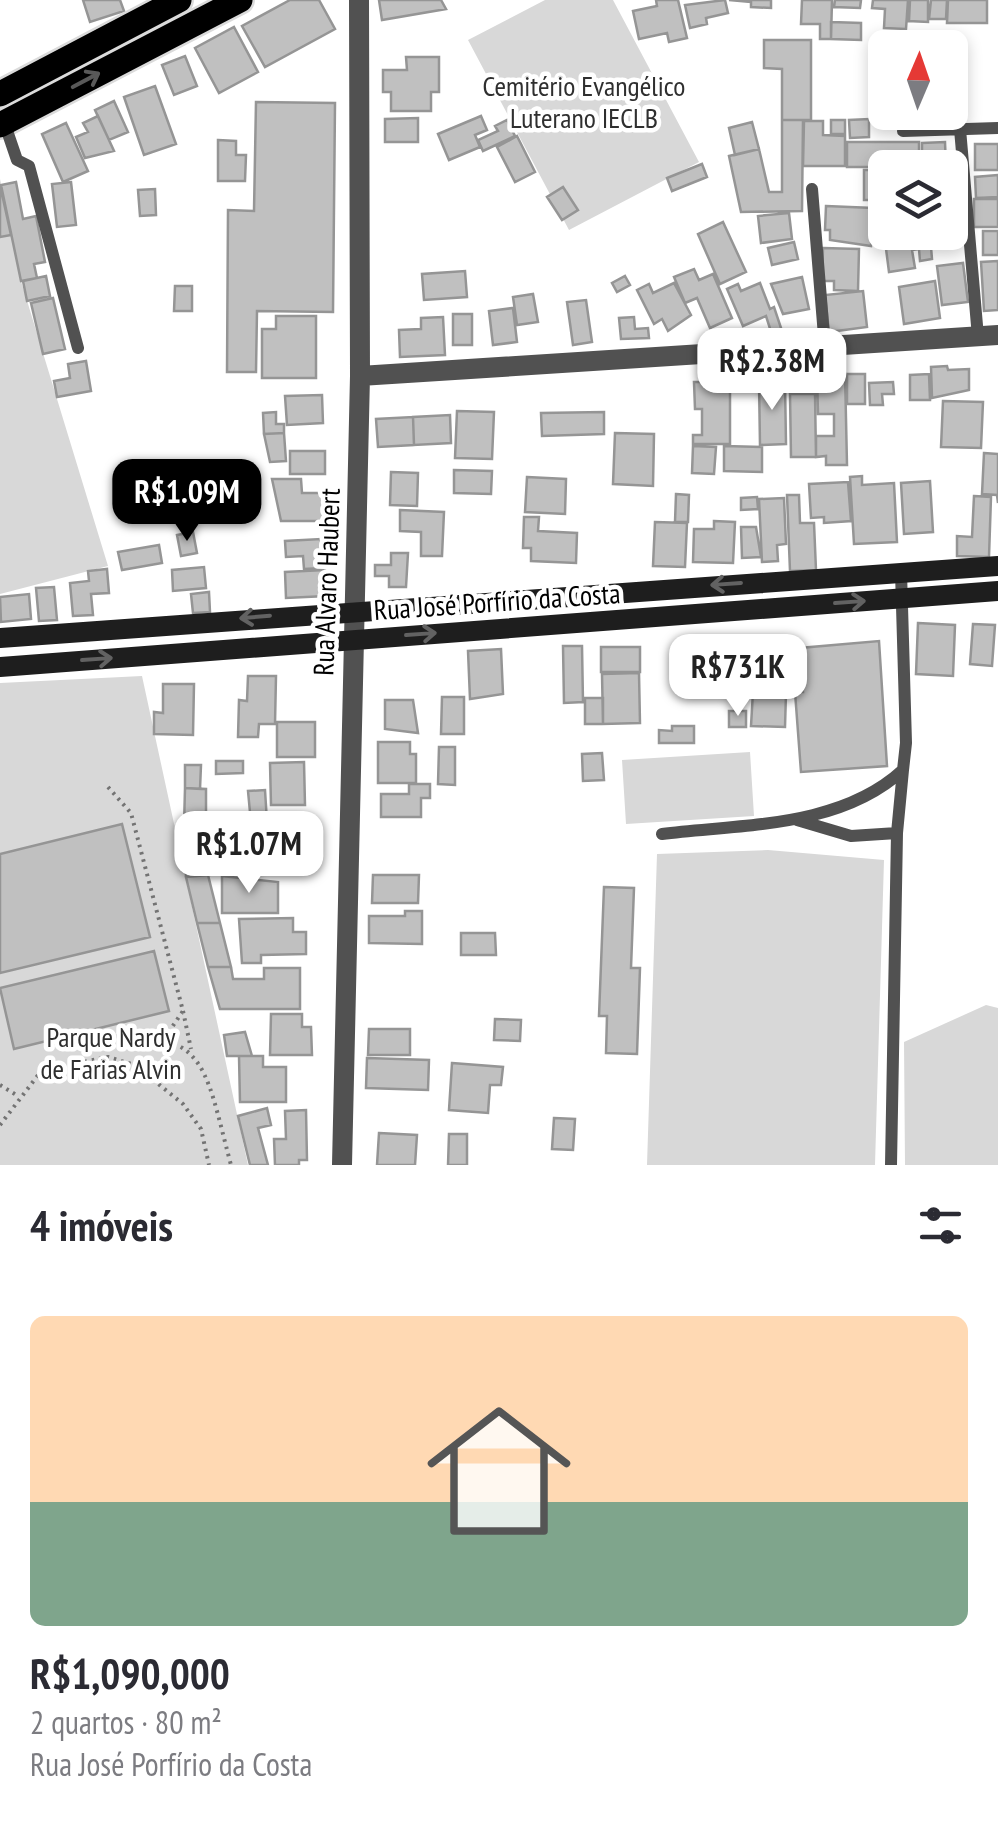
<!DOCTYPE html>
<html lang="pt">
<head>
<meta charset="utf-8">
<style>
  :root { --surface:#fff; --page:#f2f2f3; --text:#2b2b33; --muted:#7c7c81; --accent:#000 }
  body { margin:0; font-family:"PT Sans Narrow",sans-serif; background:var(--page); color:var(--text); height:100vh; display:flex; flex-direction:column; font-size:38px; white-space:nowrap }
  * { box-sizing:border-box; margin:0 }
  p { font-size:32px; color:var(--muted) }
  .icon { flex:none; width:55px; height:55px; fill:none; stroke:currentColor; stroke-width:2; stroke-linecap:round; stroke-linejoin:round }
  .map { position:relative; height:1165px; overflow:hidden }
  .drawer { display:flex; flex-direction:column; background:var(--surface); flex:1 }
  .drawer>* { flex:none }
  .needle { width:65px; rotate:2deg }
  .fabs { position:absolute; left:868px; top:30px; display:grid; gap:20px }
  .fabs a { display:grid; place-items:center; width:100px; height:100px; border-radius:15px; background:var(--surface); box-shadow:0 5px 15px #0003; font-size:50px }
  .price { position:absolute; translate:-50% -85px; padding:0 22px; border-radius:20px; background:#fff; color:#222; font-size:32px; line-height:65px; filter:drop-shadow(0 2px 5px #0008) }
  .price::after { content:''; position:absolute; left:50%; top:60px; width:30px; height:22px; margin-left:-15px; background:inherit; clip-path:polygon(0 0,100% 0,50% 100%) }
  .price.on { background:var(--accent); color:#fff }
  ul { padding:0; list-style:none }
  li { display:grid; align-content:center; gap:20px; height:530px; padding:0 30px }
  li span { display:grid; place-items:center; height:310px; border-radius:15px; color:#555 }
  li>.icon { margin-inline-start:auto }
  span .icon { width:180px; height:180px; fill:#fffc; stroke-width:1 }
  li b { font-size:42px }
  h2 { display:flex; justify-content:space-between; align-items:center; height:120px; padding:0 30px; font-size:42px }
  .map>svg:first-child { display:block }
  .green { fill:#d8d8d8 }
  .building { fill:#c0c0c0; stroke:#959595; stroke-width:2.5 }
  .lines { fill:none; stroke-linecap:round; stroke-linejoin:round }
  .primary-casing { stroke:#dbdbdb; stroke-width:30 }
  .path { stroke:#737373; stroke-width:4; stroke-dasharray:2.5 5; stroke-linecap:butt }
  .lane { stroke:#515151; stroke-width:12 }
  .street { stroke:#515151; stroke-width:20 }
  .secondary { stroke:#1e1e1e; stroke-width:20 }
  .primary { stroke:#000; stroke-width:25 }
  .oneway { stroke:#595959 }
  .oneway2 { stroke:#626262 }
  .labels { text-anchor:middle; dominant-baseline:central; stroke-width:9; stroke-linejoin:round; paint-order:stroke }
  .park-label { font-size:28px; fill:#2f2f2f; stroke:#fff }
  .street-label { font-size:28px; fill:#000; stroke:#fff }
</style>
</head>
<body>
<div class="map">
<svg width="998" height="1165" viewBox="0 0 998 1165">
  <rect width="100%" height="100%" fill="#fff"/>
  <path class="green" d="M 545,0 L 613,0 L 699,162 L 569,230 L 468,40 Z
    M 0,179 L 21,281 L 108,566 L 0,594 Z
    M 142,676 L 248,1165 L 0,1165 L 0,683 Z
    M 750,752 L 754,816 L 626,824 L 622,760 Z
    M 768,850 L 884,860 L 875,1165 L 647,1165 L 657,854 Z
    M 986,1005 L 998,1008 L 998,1165 L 905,1165 L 904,1042 Z"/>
  <path class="building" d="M 83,0 L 120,0 L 124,11 L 90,22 Z
    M 290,0 L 319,0 L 335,29 L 265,67 L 242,26 Z
    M 379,0 L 441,0 L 446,9 L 382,20 Z
    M 656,0 L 678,0 L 687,38 L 669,42 L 667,33 L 639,39 L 633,11 L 657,6 Z
    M 725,0 L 728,13 L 706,18 L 707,24 L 690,28 L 685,5 Z
    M 729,0 L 771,0 L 771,8 L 751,7 L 751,2 Z
    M 802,0 L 832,0 L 831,39 L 820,39 L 820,24 L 801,24 Z
    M 835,0 L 861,0 L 860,8 L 834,7 Z
    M 873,0 L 908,0 L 906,29 L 884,28 L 885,9 L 872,8 Z
    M 910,0 L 928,0 L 928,22 L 909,21 Z
    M 931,0 L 947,0 L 946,19 L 929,19 Z
    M 948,0 L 987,0 L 987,23 L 947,23 Z
    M 831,22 L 861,23 L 861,40 L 831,39 Z
    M 234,27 L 258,72 L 219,93 L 195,48 Z
    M 764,40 L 811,40 L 811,120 L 782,120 L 782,69 L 764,68 Z
    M 185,56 L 197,86 L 174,95 L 162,65 Z
    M 406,57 L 439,57 L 439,92 L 431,92 L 431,111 L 391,111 L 391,92 L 383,92 L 383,70 L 407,70 Z
    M 155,86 L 176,144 L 144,155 L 124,97 Z
    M 114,101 L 128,132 L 109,140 L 95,110 Z
    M 256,102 L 335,103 L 333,312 L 257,311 L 256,372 L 227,372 L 228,210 L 254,211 Z
    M 98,116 L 114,151 L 85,158 L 76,137 L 88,132 L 83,123 Z
    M 481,116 L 487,130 L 475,135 L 480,147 L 449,160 L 438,134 Z
    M 418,118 L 418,142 L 385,142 L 385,119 Z
    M 869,119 L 869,137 L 850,138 L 849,120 Z
    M 507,120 L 515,136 L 483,151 L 478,140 L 498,131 L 495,126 Z
    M 782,120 L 803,120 L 802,211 L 741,212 L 729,156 L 759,149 L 769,192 L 782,192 Z
    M 831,120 L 845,120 L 845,134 L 831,134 Z
    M 804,121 L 823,121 L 823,135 L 845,136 L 845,166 L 803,166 Z
    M 752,122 L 759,149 L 735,155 L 729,128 Z
    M 66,123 L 88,171 L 63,182 L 42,134 Z
    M 517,136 L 535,172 L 515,182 L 497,147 Z
    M 218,140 L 236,141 L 236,155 L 246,155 L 245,181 L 218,181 Z
    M 847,142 L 919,142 L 919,167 L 847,167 Z
    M 945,142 L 946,168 L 922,168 L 922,143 Z
    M 975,144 L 998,144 L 998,170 L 975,170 Z
    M 702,164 L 707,177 L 672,191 L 667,178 Z
    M 864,170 L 885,170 L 885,200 L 864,200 Z
    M 998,175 L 998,197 L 976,198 L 975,177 Z
    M 16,182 L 23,219 L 36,216 L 45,262 L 34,264 L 37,278 L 21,281 L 1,185 Z
    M 71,182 L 76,225 L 57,227 L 52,184 Z
    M 0,185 L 11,235 L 0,237 Z
    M 563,187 L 578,210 L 562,220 L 547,197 Z
    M 155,189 L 156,215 L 140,216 L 138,190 Z
    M 974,199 L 998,199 L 998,227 L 974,227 Z
    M 826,206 L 873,208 L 871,246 L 830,240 L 830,230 L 825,230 Z
    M 789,213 L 792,239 L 761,243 L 758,216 Z
    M 723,222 L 746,272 L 720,284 L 698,234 Z
    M 983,231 L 998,231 L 998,255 L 983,255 Z
    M 943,232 L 944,245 L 931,247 L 932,259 L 920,261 L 919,249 L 912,250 L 915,268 L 889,272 L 885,241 Z
    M 794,242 L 798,259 L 772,265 L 768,248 Z
    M 823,248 L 859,249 L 858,291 L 834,290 L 834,281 L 822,281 Z
    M 998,261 L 998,310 L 984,311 L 981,262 Z
    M 963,263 L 968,302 L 942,305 L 937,266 Z
    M 694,269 L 699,280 L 713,274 L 732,318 L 710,328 L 697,298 L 685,303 L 674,277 Z
    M 465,271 L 467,297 L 424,300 L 422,274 Z
    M 46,276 L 50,296 L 27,301 L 23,281 Z
    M 625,276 L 630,285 L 617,292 L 612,283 Z
    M 802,277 L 809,309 L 783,314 L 771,284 Z
    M 935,281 L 940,318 L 904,324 L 899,287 Z
    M 674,283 L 691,315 L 668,331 L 662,319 L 654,324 L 637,290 L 649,284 L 653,293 Z
    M 760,283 L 770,309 L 774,307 L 784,337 L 773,338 L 766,316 L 743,326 L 727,289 L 738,284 L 741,291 Z
    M 175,286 L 192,286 L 192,311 L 174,311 Z
    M 863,291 L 867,327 L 829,332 L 825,295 Z
    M 533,294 L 538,322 L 517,325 L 513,297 Z
    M 53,298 L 65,349 L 43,354 L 31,303 Z
    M 586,300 L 592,342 L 573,345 L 567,302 Z
    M 513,308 L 517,342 L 493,345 L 489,311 Z
    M 453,314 L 472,314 L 472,345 L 453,345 Z
    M 276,316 L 316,316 L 316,378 L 262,378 L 262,329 L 276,329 Z
    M 443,317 L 445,355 L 400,357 L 399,330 L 421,329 L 421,318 Z
    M 634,317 L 635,329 L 648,328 L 649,338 L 621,339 L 619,318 Z
    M 86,361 L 91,391 L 57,397 L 54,381 L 70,378 L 68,364 Z
    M 947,366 L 948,370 L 969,369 L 969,390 L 932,398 L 931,367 Z
    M 845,373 L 847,465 L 826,465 L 826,456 L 816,457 L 816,436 L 834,436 L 834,414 L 818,414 L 817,374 Z
    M 847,374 L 865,374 L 865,404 L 847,404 Z
    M 929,374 L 930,400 L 910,400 L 910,375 Z
    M 694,382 L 730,382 L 730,444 L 693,444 L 693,435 L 702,435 L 702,409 L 695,409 Z
    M 759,382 L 785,382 L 786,444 L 760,445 Z
    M 893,382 L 894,394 L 882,394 L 883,405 L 870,405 L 869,383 Z
    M 790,394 L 815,394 L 816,457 L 791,457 Z
    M 322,395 L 323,423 L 287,425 L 285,396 Z
    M 943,401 L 983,402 L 981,448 L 941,447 Z
    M 457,411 L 494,412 L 492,459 L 455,458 Z
    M 276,412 L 276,424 L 284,424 L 284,433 L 264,434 L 263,413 Z
    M 604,412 L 604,434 L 542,436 L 541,413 Z
    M 450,415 L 451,443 L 414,445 L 413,417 Z
    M 413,417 L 414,445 L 378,447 L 376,419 Z
    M 284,433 L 286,461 L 270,462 L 264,434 Z
    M 615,433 L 654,434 L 653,486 L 613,484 Z
    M 693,446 L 716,447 L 714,474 L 692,473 Z
    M 724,446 L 762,447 L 762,472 L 724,471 Z
    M 290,451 L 325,451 L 325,474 L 290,474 Z
    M 984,453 L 998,454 L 998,503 L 997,495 L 982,494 Z
    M 454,470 L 492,471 L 491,494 L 454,493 Z
    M 391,472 L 418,473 L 417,506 L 390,505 Z
    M 862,476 L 862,485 L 894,483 L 897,542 L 854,544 L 850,477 Z
    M 527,477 L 566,479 L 565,514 L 525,512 Z
    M 272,479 L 301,479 L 302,493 L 323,493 L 324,521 L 281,521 Z
    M 930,481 L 933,532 L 904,534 L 901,483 Z
    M 848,482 L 851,521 L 824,523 L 824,517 L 811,518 L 809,484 Z
    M 676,494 L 689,495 L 688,522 L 675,522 Z
    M 787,495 L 799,495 L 800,523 L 814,523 L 816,570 L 790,571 Z
    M 974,496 L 991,497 L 989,557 L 957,556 L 957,536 L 972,537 Z
    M 757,497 L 758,509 L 741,510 L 741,498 Z
    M 784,498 L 786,544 L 777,545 L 778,561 L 762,562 L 759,499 Z
    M 400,510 L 444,512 L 442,556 L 421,556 L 421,532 L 400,531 Z
    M 524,517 L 539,517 L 538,531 L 577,533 L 576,563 L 531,561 L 531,548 L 523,548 Z
    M 714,521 L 735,522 L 733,563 L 693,562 L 694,529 L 714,529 Z
    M 655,522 L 687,523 L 685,567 L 653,566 Z
    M 741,527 L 756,527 L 761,557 L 742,558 Z
    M 193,532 L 197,553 L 181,556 L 177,535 Z
    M 321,539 L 323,568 L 304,569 L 303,556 L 286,557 L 285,541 Z
    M 159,545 L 162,563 L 122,570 L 118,552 Z
    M 391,553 L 408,553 L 406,587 L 389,587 L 389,576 L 375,576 L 375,565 L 391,565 Z
    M 204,567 L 206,588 L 173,591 L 172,570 Z
    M 107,569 L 109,593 L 91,594 L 93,615 L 73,616 L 70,583 L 89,581 L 88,571 Z
    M 325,570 L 326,596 L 286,598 L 285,572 Z
    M 54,587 L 57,620 L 39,621 L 36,588 Z
    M 209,592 L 210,612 L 193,613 L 191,594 Z
    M 29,594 L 31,619 L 1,622 L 0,597 Z
    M 918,623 L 955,625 L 953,676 L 916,674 Z
    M 973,624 L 995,625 L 992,666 L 970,664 Z
    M 719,640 L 752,640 L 753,682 L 719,686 Z
    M 879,641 L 887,766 L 801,772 L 795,692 L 803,692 L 800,648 Z
    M 763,645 L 781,645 L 781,688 L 763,688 Z
    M 563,646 L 582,646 L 583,702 L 564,703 Z
    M 601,647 L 640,647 L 640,672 L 601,672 Z
    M 680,648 L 706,648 L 706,688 L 681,688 Z
    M 501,649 L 503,694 L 470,699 L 468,651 Z
    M 639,673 L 640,723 L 603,724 L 602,674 Z
    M 248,676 L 276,676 L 275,724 L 259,724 L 258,737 L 238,737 L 239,700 L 247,701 Z
    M 163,684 L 194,684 L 193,735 L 154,734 L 154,712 L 163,713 Z
    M 753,692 L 786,693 L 785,727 L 751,726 Z
    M 442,697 L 464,697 L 464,734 L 441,734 Z
    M 585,698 L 603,698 L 603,724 L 585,724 Z
    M 385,700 L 413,700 L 418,733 L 385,729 Z
    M 729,711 L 746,711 L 746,727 L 729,727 Z
    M 277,722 L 315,722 L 315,757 L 277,757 Z
    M 672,726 L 694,726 L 694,743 L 659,743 L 659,730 L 672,731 Z
    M 378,742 L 410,742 L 410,754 L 416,754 L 416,783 L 378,783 Z
    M 439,747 L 455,747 L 455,785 L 438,784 Z
    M 602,753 L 604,780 L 583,781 L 582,754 Z
    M 216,761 L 243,761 L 243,773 L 216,774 Z
    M 304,762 L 305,805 L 271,805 L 270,763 Z
    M 185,765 L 201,765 L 200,789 L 185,788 Z
    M 409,784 L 430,784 L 430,798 L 421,798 L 421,817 L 381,817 L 381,794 L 409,794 Z
    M 185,788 L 206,789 L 206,827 L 184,827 Z
    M 265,790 L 267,822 L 251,823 L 248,791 Z
    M 286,823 L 303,823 L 302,845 L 285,844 Z
    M 122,824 L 150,937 L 0,973 L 0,854 Z
    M 267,824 L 268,850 L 254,851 L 255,869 L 219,871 L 217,847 L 227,847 L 226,826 Z
    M 184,827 L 206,827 L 205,854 L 218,854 L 219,874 L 186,877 Z
    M 208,875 L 220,923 L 197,923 L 186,877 Z
    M 373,875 L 419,875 L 418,903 L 372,903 Z
    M 222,876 L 278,882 L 278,913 L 222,913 Z
    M 604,887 L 634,888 L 631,968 L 640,968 L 637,1054 L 606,1053 L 607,1016 L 599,1016 Z
    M 405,911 L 422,911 L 422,944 L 369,943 L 369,916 L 405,916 Z
    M 293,918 L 293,932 L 306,932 L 306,954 L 261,955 L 261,963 L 242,963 L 239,919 Z
    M 197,923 L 220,923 L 231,967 L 208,967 Z
    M 461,933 L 495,933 L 496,955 L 461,955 Z
    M 154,951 L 169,1011 L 14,1049 L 0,988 Z
    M 208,967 L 231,967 L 233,979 L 264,979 L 264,968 L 300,968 L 300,1009 L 220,1009 Z
    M 271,1014 L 302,1014 L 302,1027 L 311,1027 L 312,1055 L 270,1055 Z
    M 495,1019 L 521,1020 L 520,1041 L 494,1040 Z
    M 369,1029 L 410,1029 L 410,1055 L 368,1055 Z
    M 245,1032 L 252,1056 L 227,1056 L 224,1035 Z
    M 239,1056 L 263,1056 L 263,1067 L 286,1067 L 286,1102 L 240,1102 Z
    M 367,1058 L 429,1060 L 428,1090 L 366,1088 Z
    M 452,1063 L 503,1067 L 501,1085 L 490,1085 L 488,1113 L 449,1110 Z
    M 267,1108 L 271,1125 L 258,1128 L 268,1165 L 250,1165 L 238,1116 Z
    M 306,1110 L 307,1160 L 299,1160 L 299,1165 L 275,1165 L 274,1139 L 286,1139 L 285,1111 Z
    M 554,1118 L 575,1119 L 573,1150 L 552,1149 Z
    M 379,1133 L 417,1135 L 415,1165 L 377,1165 Z
    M 449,1134 L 467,1134 L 467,1165 L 448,1165 Z"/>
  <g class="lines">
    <g class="primary-casing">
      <path id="primary" d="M 0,94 L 179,0
        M 0,125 L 240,0"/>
    </g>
    <path class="path" d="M 108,787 L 131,813 L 183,1011 L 164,1039
      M 183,1011 L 191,1049
      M 85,1039 C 208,1025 203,1061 231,1165
      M 0,1085 L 18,1096
      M 0,1125 L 42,1070 L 108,1057 L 135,1065 L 183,1104 L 201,1129 L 209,1165"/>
    <path class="lane" d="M 3,119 L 17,160 L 29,166 L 78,348
      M 960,129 L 978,337
      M 903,131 L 998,128
      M 812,189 L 825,348
      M 797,820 L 851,836 L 897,833
      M 662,834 C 743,824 840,828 903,770 L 906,743 L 901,572
      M 891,1165 L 897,833 L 903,770"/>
    <path class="street" d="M 360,376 L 998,335
      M 342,1165 L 360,376 L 359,0"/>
    <path class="secondary" d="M 0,638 L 998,566
      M 0,667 L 998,591"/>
    <use href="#primary" class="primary"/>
  </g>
  <defs><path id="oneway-shaft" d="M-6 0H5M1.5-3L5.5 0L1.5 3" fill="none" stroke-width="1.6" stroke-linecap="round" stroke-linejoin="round" transform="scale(2.5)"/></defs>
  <use class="oneway" href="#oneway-shaft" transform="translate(86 80) rotate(-28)"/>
  <g class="oneway2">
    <use href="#oneway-shaft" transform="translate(726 584) rotate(176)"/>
    <use href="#oneway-shaft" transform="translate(850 602) rotate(-4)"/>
    <use href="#oneway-shaft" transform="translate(255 617) rotate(175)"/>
    <use href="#oneway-shaft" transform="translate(421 634) rotate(-4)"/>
    <use href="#oneway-shaft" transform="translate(97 659) rotate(-4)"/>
  </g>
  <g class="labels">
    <g class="park-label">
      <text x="584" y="85">Cemitério Evangélico<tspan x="584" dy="32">Luterano IECLB</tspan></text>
      <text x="111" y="1036">Parque Nardy<tspan x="111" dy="32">de Farias Alvin</tspan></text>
    </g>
    <g class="street-label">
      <text transform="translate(326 582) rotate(-88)">Rua Alvaro Haubert</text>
      <text transform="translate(497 601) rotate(-4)">Rua José Porfírio da Costa</text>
    </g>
  </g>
</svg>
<div class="fabs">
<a><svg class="needle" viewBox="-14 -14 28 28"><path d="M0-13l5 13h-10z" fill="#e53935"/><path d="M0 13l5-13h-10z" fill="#7c7c81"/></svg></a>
<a><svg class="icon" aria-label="layers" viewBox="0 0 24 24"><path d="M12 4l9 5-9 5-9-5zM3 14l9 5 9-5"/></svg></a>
</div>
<b class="price" style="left:772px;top:413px">R$2.38M</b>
<b class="price on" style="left:187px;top:544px">R$1.09M</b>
<b class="price" style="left:738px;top:719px">R$731K</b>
<b class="price" style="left:249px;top:896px">R$1.07M</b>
</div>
<section class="drawer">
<h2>4 imóveis<svg class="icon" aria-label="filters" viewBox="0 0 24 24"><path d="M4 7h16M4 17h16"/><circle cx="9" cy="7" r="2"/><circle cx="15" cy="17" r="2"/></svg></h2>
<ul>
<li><span style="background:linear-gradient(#ffd9b3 60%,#7fa58c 0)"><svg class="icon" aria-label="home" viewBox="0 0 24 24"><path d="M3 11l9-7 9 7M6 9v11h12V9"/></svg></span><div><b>R$1,090,000</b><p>2 quartos · 80 m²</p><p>Rua José Porfírio da Costa</p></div></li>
</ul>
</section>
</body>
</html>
